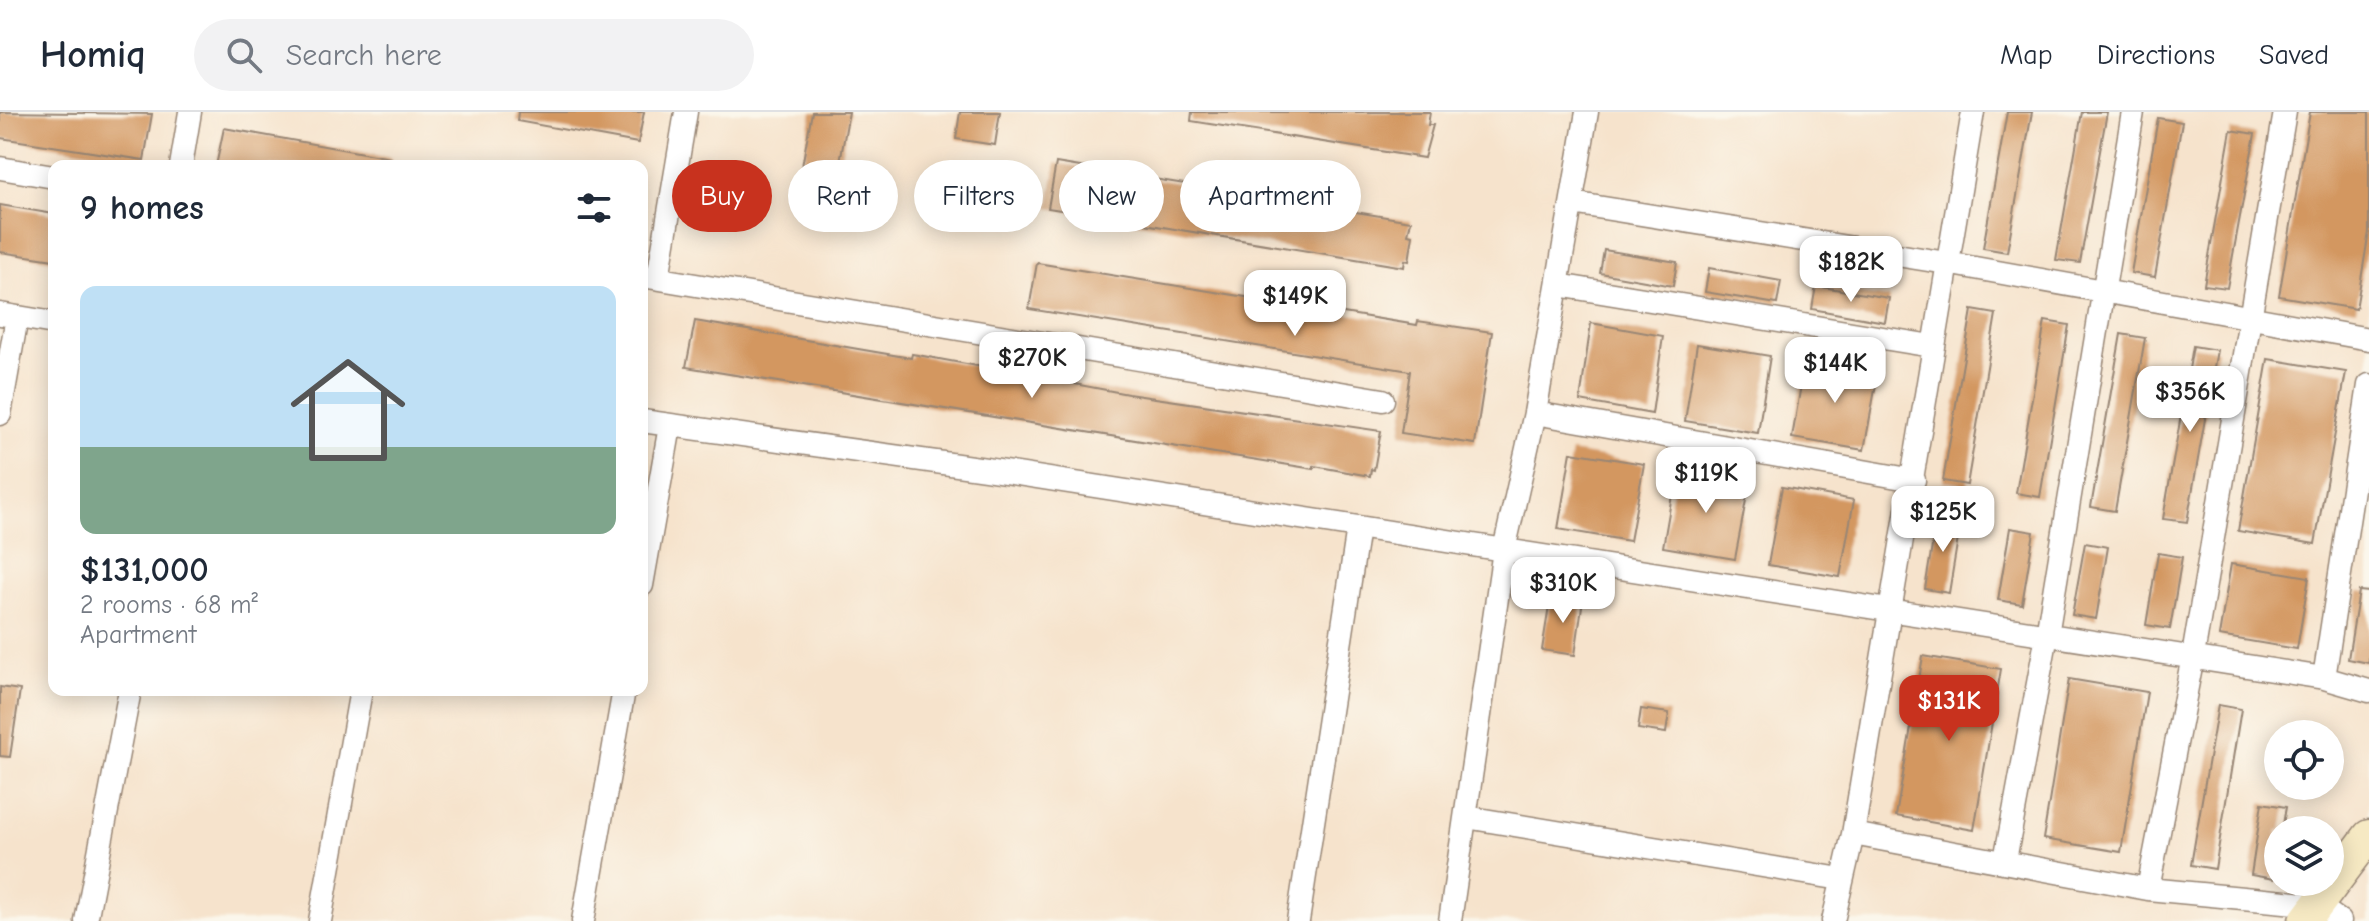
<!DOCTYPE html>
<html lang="en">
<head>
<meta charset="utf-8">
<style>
  :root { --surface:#fff; --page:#f2f2f3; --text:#1f2937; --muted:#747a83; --line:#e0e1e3; --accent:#c8321e }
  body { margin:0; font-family:"Comic Neue",sans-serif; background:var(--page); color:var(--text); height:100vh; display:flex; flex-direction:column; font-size:30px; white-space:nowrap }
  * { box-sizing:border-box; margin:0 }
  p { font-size:26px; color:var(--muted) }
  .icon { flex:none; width:44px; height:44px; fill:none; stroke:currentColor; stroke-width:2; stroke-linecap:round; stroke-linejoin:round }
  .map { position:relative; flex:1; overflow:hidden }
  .side { position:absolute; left:48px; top:48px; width:600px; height:536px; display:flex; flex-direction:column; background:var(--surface); border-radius:16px; box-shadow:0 4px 20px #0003 }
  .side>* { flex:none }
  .top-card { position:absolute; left:672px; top:48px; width:760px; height:72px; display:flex; gap:16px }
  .tools { position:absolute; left:2264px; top:608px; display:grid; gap:16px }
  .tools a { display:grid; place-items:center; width:80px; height:80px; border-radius:50%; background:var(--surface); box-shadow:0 4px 20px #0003; font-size:40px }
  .price { position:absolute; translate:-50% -68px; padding:0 18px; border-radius:16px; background:#fff; color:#222; font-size:26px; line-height:52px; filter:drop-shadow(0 2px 4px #0008) }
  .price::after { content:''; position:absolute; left:50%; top:48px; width:24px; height:18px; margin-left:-12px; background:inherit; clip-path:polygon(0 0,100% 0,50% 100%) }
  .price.on { background:var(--accent); color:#fff }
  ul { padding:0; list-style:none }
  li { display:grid; align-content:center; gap:16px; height:424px; padding:0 32px }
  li+li { border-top:2px solid var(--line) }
  li span { display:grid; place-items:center; height:248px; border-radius:16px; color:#555 }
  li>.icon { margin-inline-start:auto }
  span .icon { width:144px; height:144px; fill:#fffc; stroke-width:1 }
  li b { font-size:34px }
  h2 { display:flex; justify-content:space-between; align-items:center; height:96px; padding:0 32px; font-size:34px }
  .chip { padding:0 28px; border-radius:36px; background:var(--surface); box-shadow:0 4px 20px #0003; font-size:28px; line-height:72px }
  .chip.on { background:var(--accent); color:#fff }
  header { display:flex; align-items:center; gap:48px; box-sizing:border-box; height:112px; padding:0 40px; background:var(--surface); border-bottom:2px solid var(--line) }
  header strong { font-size:38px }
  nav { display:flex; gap:44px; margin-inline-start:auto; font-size:28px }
  .search { width:560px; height:72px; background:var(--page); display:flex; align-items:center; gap:20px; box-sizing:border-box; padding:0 28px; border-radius:44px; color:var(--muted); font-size:30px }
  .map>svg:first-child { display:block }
  .building { fill:#d39760 }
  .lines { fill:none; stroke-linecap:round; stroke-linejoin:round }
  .street-casing { stroke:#988675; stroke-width:25 }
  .secondary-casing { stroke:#988675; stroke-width:35 }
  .street { stroke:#fff; stroke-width:22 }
  .secondary { stroke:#f6e9c3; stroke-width:32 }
</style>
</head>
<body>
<header>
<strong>Homiq</strong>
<div class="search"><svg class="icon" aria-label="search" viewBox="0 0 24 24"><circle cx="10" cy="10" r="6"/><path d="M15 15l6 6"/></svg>Search here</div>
<nav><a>Map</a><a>Directions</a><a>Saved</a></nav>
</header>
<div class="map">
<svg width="2369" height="809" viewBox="0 0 2369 809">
  <rect width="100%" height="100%" fill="#fbf7ec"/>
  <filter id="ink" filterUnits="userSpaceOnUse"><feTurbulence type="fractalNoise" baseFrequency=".0125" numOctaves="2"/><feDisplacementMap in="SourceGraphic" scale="16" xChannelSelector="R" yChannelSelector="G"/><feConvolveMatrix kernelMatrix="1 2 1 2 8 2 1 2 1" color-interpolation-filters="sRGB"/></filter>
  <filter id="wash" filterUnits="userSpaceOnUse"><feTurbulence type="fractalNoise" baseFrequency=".006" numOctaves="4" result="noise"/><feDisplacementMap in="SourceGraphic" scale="32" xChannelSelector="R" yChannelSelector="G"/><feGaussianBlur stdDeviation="1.8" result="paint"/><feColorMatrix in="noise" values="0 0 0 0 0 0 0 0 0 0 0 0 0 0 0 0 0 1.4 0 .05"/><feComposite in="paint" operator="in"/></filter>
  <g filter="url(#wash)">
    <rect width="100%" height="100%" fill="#f6e3cc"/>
    <g id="blocks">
      <path class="building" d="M 0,0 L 152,2 L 144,48 L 0,26 Z
        M 518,0 L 644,0 L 638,31 L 517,9 Z
        M 812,0 L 849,0 L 832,94 L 796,87 Z
        M 960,0 L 1000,0 L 995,33 L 956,27 Z
        M 1192,0 L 1430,0 L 1428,13 L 1433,13 L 1424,46 L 1191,9 Z
        M 2007,0 L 2032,0 L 2007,140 L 1983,136 Z
        M 2082,0 L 2107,0 L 2080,151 L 2056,148 Z
        M 2310,0 L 2369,0 L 2369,120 L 2356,197 L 2279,184 Z
        M 2158,6 L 2182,10 L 2155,165 L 2131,161 Z
        M 224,16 L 391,46 L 390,54 L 216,54 Z
        M 2231,18 L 2255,22 L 2227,176 L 2204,173 Z
        M 1056,51 L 1411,109 L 1408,122 L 1413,123 L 1409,149 L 1405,148 L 1404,155 L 1048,96 Z
        M 0,93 L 54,102 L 54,148 L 0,140 Z
        M 1604,138 L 1677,150 L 1673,174 L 1600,161 Z
        M 1037,151 L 1417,213 L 1418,209 L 1492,220 L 1475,332 L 1401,321 L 1410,259 L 1029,197 Z
        M 1709,156 L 1781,169 L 1777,192 L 1705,180 Z
        M 1816,174 L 1889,186 L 1885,210 L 1812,197 Z
        M 1972,198 L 1996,202 L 1967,373 L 1943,369 Z
        M 695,209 L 911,246 L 912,242 L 1128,282 L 1381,319 L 1374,358 L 1371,357 L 1370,364 L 1314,354 L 1314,357 L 686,255 Z
        M 2045,209 L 2069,213 L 2040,385 L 2016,381 Z
        M 1591,211 L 1663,224 L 1652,302 L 1580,289 Z
        M 2121,222 L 2145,226 L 2115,399 L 2091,395 Z
        M 1697,232 L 1770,244 L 1758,321 L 1685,309 Z
        M 2193,234 L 2217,238 L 2187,410 L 2163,407 Z
        M 2268,247 L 2346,260 L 2315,432 L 2238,419 Z
        M 1805,249 L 1878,261 L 1864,338 L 1792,326 Z
        M 1571,340 L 1644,352 L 1630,429 L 1558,417 Z
        M 1676,360 L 1749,372 L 1735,447 L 1663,435 Z
        M 1782,375 L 1854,388 L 1840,465 L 1768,453 Z
        M 1937,404 L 1961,408 L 1949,481 L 1925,477 Z
        M 2010,416 L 2034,420 L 2022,492 L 1998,488 Z
        M 2085,431 L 2108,435 L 2096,507 L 2072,503 Z
        M 2158,441 L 2182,445 L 2170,517 L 2146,513 Z
        M 2231,452 L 2309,465 L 2297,537 L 2219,524 Z
        M 2359,479 L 2369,480 L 2369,551 L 2348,547 Z
        M 1551,482 L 1583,487 L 1575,543 L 1542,538 Z
        M 1923,544 L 2001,557 L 1974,718 L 1896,704 Z
        M 2069,567 L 2147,580 L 2121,740 L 2043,727 Z
        M 0,575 L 20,578 L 10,645 L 0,644 Z
        M 2218,593 L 2241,597 L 2215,757 L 2191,753 Z
        M 1641,597 L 1669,601 L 1666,621 L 1638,617 Z
        M 2262,691 L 2286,695 L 2282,718 L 2278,718 L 2274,767 L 2251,763 Z"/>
    </g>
  </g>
  <g filter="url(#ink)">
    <use href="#blocks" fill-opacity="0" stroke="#988675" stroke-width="2"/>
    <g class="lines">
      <g class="street-casing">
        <path id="street" d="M 181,54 L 190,0
          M 0,56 L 54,65
          M 1572,91 L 1947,151 L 2369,227
          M 642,164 L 1383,288
          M 658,166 L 686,0
          M 1558,173 L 1932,234
          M 0,202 L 54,211
          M 1535,301 L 1914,368
          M 0,302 L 17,205
          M 642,309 L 986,357 L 2324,566 L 2369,579
          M 642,473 L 670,314
          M 2324,566 L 2369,273
          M 1466,705 L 1841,767
          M 1853,722 L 2148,777 L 2317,793 L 2340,809
          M 2005,748 L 2047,523 L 2133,0
          M 2148,777 L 2193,544 L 2285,0
          M 86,809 L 130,578
          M 320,809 L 361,578
          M 583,809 L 624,578
          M 1298,809 L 1358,416
          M 1450,809 L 1504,438 L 1535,301 L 1587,0
          M 1833,809 L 1853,722 L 1973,0"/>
      </g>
      <g class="secondary-casing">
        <path id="secondary" d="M 2305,809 L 2369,724"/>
      </g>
      <use href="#street" class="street"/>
      <use href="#secondary" class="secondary"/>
    </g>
  </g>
</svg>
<div class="tools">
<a><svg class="icon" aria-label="locate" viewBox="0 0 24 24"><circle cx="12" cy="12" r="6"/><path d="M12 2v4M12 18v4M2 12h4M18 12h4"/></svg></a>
<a><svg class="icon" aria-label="layers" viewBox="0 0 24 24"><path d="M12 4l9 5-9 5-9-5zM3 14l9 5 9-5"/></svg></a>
</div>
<b class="price" style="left:1851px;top:192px">$182K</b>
<b class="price" style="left:1295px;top:226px">$149K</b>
<b class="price" style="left:1032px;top:288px">$270K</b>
<b class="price" style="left:1835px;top:293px">$144K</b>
<b class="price" style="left:2190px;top:322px">$356K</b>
<b class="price" style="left:1706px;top:403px">$119K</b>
<b class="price" style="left:1943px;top:442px">$125K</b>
<b class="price" style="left:1563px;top:513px">$310K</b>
<b class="price on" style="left:1949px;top:631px">$131K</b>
<div class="top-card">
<a class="chip on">Buy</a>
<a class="chip">Rent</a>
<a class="chip">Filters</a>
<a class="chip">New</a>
<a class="chip">Apartment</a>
</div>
<section class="side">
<h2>9 homes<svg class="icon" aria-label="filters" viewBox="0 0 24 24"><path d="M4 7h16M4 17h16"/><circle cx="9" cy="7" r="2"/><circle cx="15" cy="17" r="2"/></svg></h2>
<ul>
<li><span style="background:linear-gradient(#bfe0f5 65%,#7fa58c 0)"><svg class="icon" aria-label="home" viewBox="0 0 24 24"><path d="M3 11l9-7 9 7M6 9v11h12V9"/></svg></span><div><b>$131,000</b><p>2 rooms · 68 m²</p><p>Apartment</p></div></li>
</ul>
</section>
</div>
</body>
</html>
